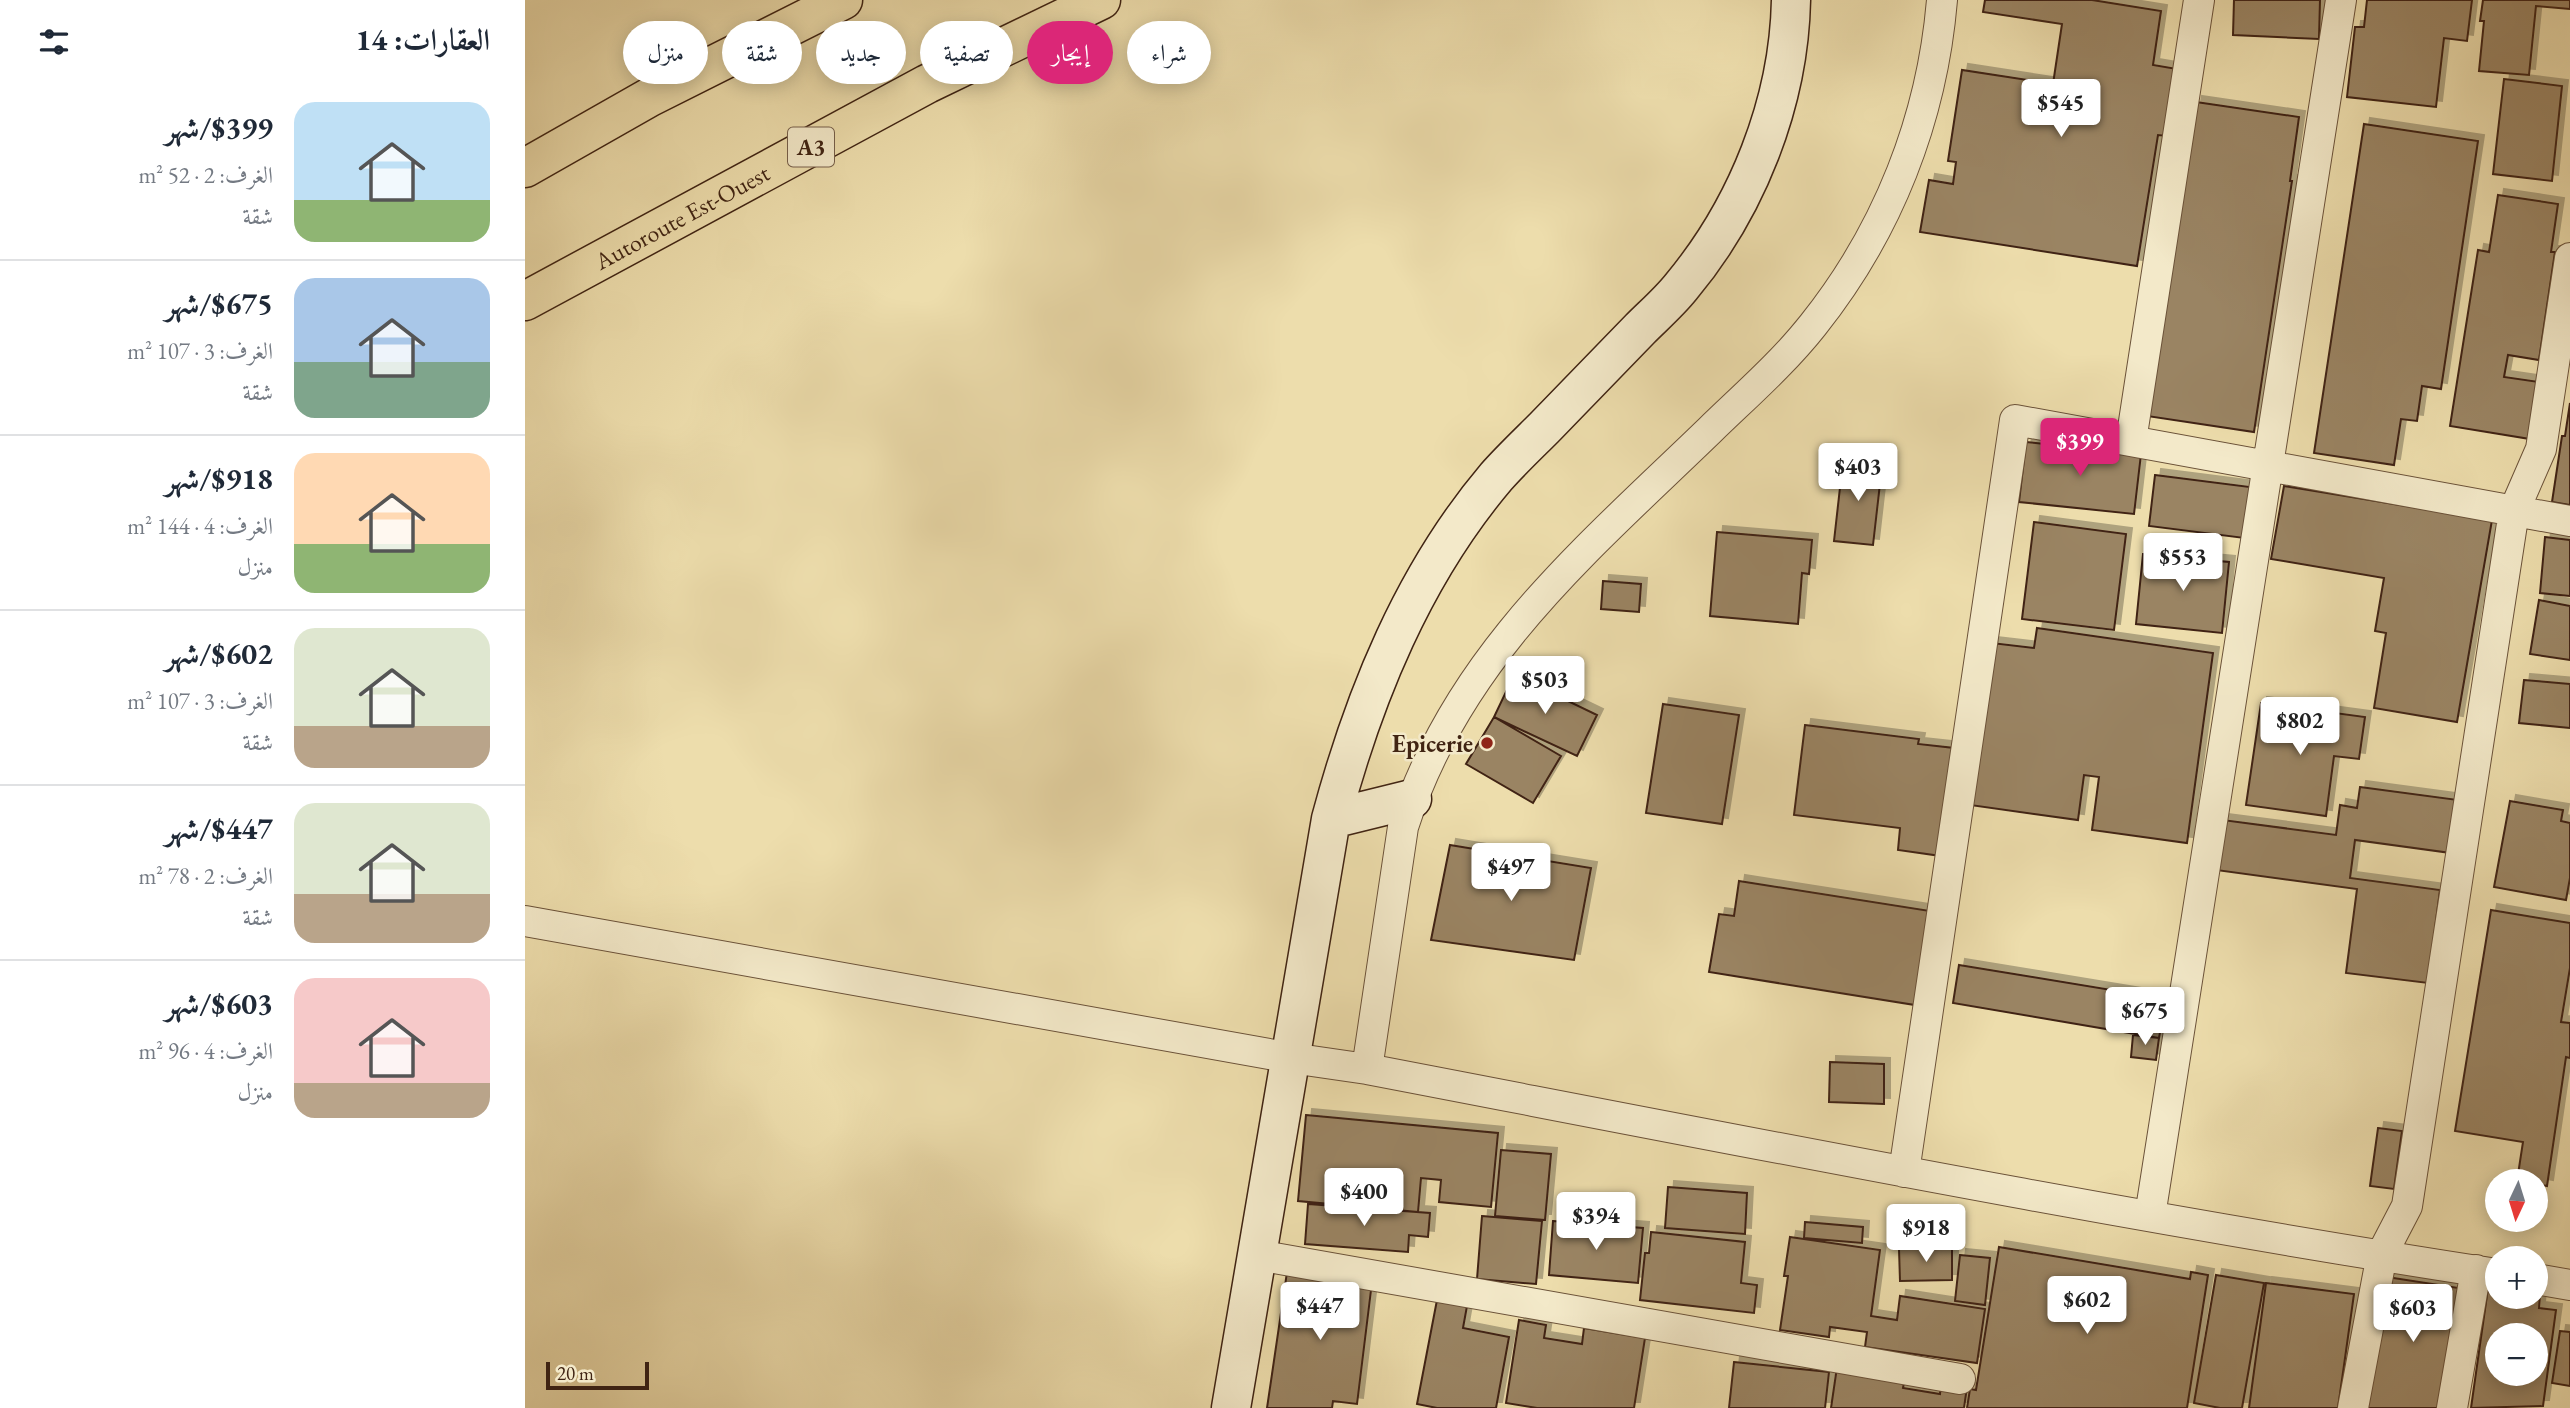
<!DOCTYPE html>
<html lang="ar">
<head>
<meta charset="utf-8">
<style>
  :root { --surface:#fff; --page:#f6f6f7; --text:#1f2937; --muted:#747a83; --line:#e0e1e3; --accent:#db2777 }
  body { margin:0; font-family:"EB Garamond",Amiri,serif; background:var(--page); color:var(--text); direction:rtl; height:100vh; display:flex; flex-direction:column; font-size:26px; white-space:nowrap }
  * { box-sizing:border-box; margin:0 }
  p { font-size:23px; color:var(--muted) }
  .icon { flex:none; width:38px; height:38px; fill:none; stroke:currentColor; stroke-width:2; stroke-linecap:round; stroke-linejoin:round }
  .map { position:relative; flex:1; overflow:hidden; direction:ltr }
  .details { display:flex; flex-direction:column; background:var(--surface); width:525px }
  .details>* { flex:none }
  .top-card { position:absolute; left:21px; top:21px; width:665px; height:63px; direction:rtl; display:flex; gap:14px }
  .needle { width:46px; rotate:184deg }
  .tools { position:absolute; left:1960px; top:1169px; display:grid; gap:14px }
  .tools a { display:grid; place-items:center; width:63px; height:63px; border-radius:50%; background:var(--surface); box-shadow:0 4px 18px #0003; font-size:35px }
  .scale { position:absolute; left:21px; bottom:18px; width:103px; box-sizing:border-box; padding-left:7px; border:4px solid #402413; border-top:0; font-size:19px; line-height:24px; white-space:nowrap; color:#402413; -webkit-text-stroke:5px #f3e9c9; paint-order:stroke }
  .price { position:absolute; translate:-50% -60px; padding:0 16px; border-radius:7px; background:#fff; color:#222; font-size:23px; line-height:46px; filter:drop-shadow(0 2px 4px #0008) }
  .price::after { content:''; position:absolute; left:50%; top:42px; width:21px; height:16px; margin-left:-10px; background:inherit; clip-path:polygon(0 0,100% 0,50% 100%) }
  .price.active { background:var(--accent); color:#fff }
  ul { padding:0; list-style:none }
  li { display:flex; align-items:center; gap:21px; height:175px; padding:0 35px }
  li+li { border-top:2px solid var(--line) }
  li span { display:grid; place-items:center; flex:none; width:196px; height:140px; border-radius:21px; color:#555 }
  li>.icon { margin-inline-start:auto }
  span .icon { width:84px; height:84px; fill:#fffc; stroke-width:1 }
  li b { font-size:30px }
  h2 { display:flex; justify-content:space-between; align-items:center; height:84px; padding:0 35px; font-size:30px }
  .tag { padding:0 24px; border-radius:32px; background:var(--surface); box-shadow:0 4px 18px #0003; font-size:24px; line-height:63px }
  .tag.active { background:var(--accent); color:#fff }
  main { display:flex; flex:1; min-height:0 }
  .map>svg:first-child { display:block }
  .building { fill:#9a8463; stroke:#402413; stroke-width:2; fill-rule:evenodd; filter:url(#shadow) }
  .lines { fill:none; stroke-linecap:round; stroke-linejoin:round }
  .street-casing { stroke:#6b5239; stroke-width:32 }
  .secondary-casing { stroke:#402413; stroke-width:41 }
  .highway-casing { stroke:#402413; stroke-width:41 }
  .street { stroke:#f3e9c9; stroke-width:30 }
  .secondary { stroke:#f3e9c9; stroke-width:38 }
  .highway { stroke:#edddac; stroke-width:38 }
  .poi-dot { fill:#8f2418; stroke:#f3e9c9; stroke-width:2.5 }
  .labels { text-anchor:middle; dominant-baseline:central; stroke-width:5; stroke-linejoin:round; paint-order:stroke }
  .shield { fill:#f3e9c9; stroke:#765f4a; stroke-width:2 }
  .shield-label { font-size:23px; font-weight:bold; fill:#402413 }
  .street-label { font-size:24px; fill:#402413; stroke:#f3e9c9 }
  .poi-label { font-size:24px; font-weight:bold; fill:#402413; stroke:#f3e9c9; text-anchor:end }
</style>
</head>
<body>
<main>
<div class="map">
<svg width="2045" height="1408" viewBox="0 0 2045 1408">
  <defs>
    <filter id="shadow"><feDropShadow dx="6" dy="-6" stdDeviation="0" flood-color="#0004"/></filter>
  </defs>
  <rect width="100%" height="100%" fill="#edddac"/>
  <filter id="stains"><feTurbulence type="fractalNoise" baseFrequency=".00286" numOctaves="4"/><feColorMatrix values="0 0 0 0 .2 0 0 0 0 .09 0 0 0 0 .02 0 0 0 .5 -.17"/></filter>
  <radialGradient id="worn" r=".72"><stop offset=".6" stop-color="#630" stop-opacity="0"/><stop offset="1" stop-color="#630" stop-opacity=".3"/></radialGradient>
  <path class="building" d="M 1460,0 L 1567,0 L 1636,11 L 1628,65 L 1652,69 L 1642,136 L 1633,135 L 1612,266 L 1395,232 L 1404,180 L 1428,184 L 1431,162 L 1423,161 L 1437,70 L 1528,84 L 1537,24 L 1458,12 Z
    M 1709,0 L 1795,0 L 1794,39 L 1708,35 Z
    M 1842,0 L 1947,0 L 1942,41 L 1919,38 L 1911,107 L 1822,97 L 1830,27 L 1839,27 Z
    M 1958,0 L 2045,0 L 2045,9 L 2011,6 L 2004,75 L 1954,71 L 1959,21 L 1955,21 Z
    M 1979,79 L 2037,86 L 2027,181 L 1968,174 Z
    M 1671,102 L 1774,117 L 1765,181 L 1767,181 L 1729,432 L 1622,416 Z
    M 1839,124 L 1953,141 L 1916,389 L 1897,386 L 1892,421 L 1876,419 L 1869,465 L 1789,453 Z
    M 1973,195 L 2033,204 L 2026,252 L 2030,252 L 2014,360 L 1983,355 L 1979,377 L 2014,382 L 2005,439 L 1925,426 L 1953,250 L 1964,252 Z
    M 2045,403 L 2045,505 L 2027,502 L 2037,436 L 2040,436 Z
    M 1501,442 L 1616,454 L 1609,514 L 1494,502 Z
    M 1318,461 L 1357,466 L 1348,545 L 1309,541 Z
    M 1630,475 L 1725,487 L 1719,538 L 1624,526 Z
    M 1759,486 L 1967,520 L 1932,722 L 1849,708 L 1861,633 L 1850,631 L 1859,578 L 1746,559 Z
    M 1509,522 L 1601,534 L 1589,630 L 1497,619 Z
    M 1192,532 L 1287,540 L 1284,574 L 1277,573 L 1273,624 L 1185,616 Z
    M 2020,537 L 2045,540 L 2045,596 L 2015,593 Z
    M 1618,554 L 1704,562 L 1697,633 L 1611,624 Z
    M 1078,581 L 1116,584 L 1114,612 L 1076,609 Z
    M 2014,600 L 2045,606 L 2045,660 L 2005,654 Z
    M 1512,628 L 1688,653 L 1662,843 L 1567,830 L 1574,777 L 1559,775 L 1553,820 L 1445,805 L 1467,643 L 1509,648 Z
    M 989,675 L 1072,715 L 1052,756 L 969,717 Z
    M 1999,680 L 2045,684 L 2045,728 L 1994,723 Z
    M 1736,703 L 1840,717 L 1834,759 L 1809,756 L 1801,816 L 1721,805 Z
    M 1138,704 L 1214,715 L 1197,824 L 1121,813 Z
    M 969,717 L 1036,756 L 1008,803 L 941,764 Z
    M 1280,725 L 1394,739 L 1393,744 L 1429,748 L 1416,856 L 1373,850 L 1375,828 L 1269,815 Z
    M 1835,787 L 1933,800 L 1926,853 L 1830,840 L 1825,878 L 1915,890 L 1903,983 L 1821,973 L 1832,889 L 1691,870 L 1698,820 L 1811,835 L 1815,805 L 1832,808 Z
    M 1985,801 L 2038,810 L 2036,821 L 2045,823 L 2045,878 L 2041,900 L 1969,887 Z
    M 925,845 L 1066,868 L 1049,960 L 906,940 Z
    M 1214,881 L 1405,911 L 1390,1005 L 1184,972 L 1194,914 L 1209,916 Z
    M 1966,910 L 2045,923 L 2045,968 L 2036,1022 L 2045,1023 L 2045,1058 L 2041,1057 L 2022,1186 L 2011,1184 L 2011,1181 L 1992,1181 L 1998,1142 L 1930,1131 Z
    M 1434,965 L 1641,999 L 1634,1038 L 1428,1003 Z
    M 1608,1035 L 1634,1038 L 1631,1060 L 1606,1057 Z
    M 1305,1062 L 1359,1064 L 1359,1104 L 1304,1102 Z
    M 781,1115 L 973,1133 L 966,1207 L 914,1202 L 916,1180 L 896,1178 L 893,1212 L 773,1201 Z
    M 1853,1128 L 1877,1131 L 1869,1189 L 1845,1186 Z
    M 976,1150 L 1026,1154 L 1020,1220 L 970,1216 Z
    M 1143,1187 L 1222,1193 L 1220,1234 L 1140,1228 Z
    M 783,1204 L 905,1213 L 903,1237 L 884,1235 L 883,1252 L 780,1244 Z
    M 957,1216 L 1017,1221 L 1011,1284 L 952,1279 Z
    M 1028,1221 L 1118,1228 L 1113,1283 L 1024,1275 Z
    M 1280,1222 L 1338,1227 L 1337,1243 L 1279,1238 Z
    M 1126,1232 L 1220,1242 L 1216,1283 L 1232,1285 L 1229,1313 L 1115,1300 L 1120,1253 L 1124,1253 Z
    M 1265,1237 L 1355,1250 L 1346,1316 L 1372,1320 L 1375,1296 L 1460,1309 L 1452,1363 L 1340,1347 L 1342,1332 L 1305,1327 L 1304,1337 L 1255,1330 L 1263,1276 L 1259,1276 Z
    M 1474,1247 L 1665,1279 L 1666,1272 L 1683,1275 L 1662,1408 L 1442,1408 L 1445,1389 L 1451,1390 Z
    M 1427,1248 L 1427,1280 L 1375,1281 L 1374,1249 Z
    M 1435,1255 L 1465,1258 L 1460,1305 L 1430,1301 Z
    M 762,1272 L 847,1282 L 832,1404 L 808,1401 L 807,1408 L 742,1408 Z
    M 1691,1275 L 1739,1283 L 1717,1408 L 1695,1408 L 1669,1403 Z
    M 1862,1277 L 1940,1289 L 1913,1408 L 1840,1408 Z
    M 1741,1283 L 1829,1294 L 1813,1408 L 1724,1408 Z
    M 1963,1288 L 1972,1289 L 1972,1297 L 2015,1295 L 2014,1308 L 2031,1310 L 2018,1406 L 1946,1408 ZM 1972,1335 L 2011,1335 L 2011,1374 L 1972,1374 Z
    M 912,1300 L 942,1306 L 938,1328 L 984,1337 L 971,1408 L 912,1408 L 892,1404 Z
    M 994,1320 L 1021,1325 L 1019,1338 L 1057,1344 L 1059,1328 L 1120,1338 L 1109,1408 L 1012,1408 L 981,1403 Z
    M 2035,1331 L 2045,1332 L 2045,1386 L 2027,1383 Z
    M 1209,1362 L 1304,1372 L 1300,1408 L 1204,1408 Z
    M 1312,1367 L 1380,1378 L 1378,1388 L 1415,1394 L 1416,1383 L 1442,1387 L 1439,1408 L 1306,1408 Z"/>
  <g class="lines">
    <g class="street-casing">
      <path id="street" d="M 1606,441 L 1674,0
        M 0,921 L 766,1058 L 842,1069 C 1218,1141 1594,1216 1972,1274
        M 842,1069 L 878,827 C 932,657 1061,550 1185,430 C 1220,396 1258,363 1288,325 C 1363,231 1407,119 1417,0
        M 1379,1172 L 1490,420 L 2045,521
        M 1625,1216 L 1816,0
        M 732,1255 L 1435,1379
        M 2011,1279 L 2045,1285
        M 1828,1408 L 1857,1254 L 1882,1206 L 1989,511 L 2016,449 L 2045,258
        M 1927,1408 L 1951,1270"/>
    </g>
    <g class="secondary-casing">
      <path id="secondary" d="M 806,819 L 887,799
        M 706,1408 L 806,819 C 839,696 888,575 971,477 C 986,460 1003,444 1019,428 C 1051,395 1083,362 1115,329 C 1129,315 1144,302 1156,287 C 1222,208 1264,103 1266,0"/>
    </g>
    <g class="highway-casing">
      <g id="highway">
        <path d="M 0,168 L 125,97 L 318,0"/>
        <path id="s1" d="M 0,301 L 402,84 L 576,0"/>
      </g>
    </g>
    <use href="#street" class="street"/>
    <use href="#secondary" class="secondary"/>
    <use href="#highway" class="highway"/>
  </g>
  <circle class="poi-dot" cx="962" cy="743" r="7"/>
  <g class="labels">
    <rect class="shield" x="263" y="127.5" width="46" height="39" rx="5"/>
    <g class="shield-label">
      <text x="286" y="147">A3</text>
    </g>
    <g class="street-label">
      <text stroke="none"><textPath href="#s1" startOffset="178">Autoroute Est-Ouest</textPath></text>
    </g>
    <g class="poi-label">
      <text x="948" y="743">Epicerie</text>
    </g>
  </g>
  <rect width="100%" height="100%" filter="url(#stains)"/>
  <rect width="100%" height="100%" fill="url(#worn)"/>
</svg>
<div class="tools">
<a><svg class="needle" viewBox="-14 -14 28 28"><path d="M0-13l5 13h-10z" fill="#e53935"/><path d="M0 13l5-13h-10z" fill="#747a83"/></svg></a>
<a>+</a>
<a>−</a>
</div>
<div class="scale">20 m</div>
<b class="price" style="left:1536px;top:139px">$545</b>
<b class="price active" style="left:1555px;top:478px">$399</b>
<b class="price" style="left:1333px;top:503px">$403</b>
<b class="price" style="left:1658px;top:593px">$553</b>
<b class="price" style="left:1020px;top:716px">$503</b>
<b class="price" style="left:1775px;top:757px">$802</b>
<b class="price" style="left:986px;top:903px">$497</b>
<b class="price" style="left:1620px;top:1047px">$675</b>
<b class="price" style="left:839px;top:1228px">$400</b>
<b class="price" style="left:1071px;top:1252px">$394</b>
<b class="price" style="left:1401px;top:1264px">$918</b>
<b class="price" style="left:1562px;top:1336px">$602</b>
<b class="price" style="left:795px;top:1342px">$447</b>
<b class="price" style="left:1888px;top:1344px">$603</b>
<div class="top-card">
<a class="tag">شراء</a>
<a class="tag active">إيجار</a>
<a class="tag">تصفية</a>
<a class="tag">جديد</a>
<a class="tag">شقة</a>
<a class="tag">منزل</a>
</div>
</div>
<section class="details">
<h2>العقارات: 14<svg class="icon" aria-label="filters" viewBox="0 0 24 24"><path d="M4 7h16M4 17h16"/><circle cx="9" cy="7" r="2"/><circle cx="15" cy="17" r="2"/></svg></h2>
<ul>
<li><span style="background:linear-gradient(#bfe0f5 70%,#8fb573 0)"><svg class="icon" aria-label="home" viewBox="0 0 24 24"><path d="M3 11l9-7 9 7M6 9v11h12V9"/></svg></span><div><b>$399/شهر</b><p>الغرف: 2 · 52 m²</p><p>شقة</p></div></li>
<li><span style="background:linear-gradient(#a9c7e8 60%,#7fa58c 0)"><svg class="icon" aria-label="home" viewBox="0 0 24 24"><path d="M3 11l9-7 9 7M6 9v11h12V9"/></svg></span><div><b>$675/شهر</b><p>الغرف: 3 · 107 m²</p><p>شقة</p></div></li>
<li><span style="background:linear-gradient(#ffd9b3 65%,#8fb573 0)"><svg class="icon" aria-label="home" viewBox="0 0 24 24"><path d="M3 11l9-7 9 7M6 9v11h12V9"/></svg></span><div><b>$918/شهر</b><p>الغرف: 4 · 144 m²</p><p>منزل</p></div></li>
<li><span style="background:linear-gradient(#dfe7d0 70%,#b9a48a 0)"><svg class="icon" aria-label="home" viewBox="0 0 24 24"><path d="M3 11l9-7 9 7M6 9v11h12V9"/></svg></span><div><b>$602/شهر</b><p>الغرف: 3 · 107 m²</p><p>شقة</p></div></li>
<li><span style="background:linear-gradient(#dfe7d0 65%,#b9a48a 0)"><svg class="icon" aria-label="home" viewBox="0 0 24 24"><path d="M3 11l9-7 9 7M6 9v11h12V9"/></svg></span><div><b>$447/شهر</b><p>الغرف: 2 · 78 m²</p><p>شقة</p></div></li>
<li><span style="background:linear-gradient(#f6c9c9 75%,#b9a48a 0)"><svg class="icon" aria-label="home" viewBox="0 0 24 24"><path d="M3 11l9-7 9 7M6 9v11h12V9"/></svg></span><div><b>$603/شهر</b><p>الغرف: 4 · 96 m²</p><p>منزل</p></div></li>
</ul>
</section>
</main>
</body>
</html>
